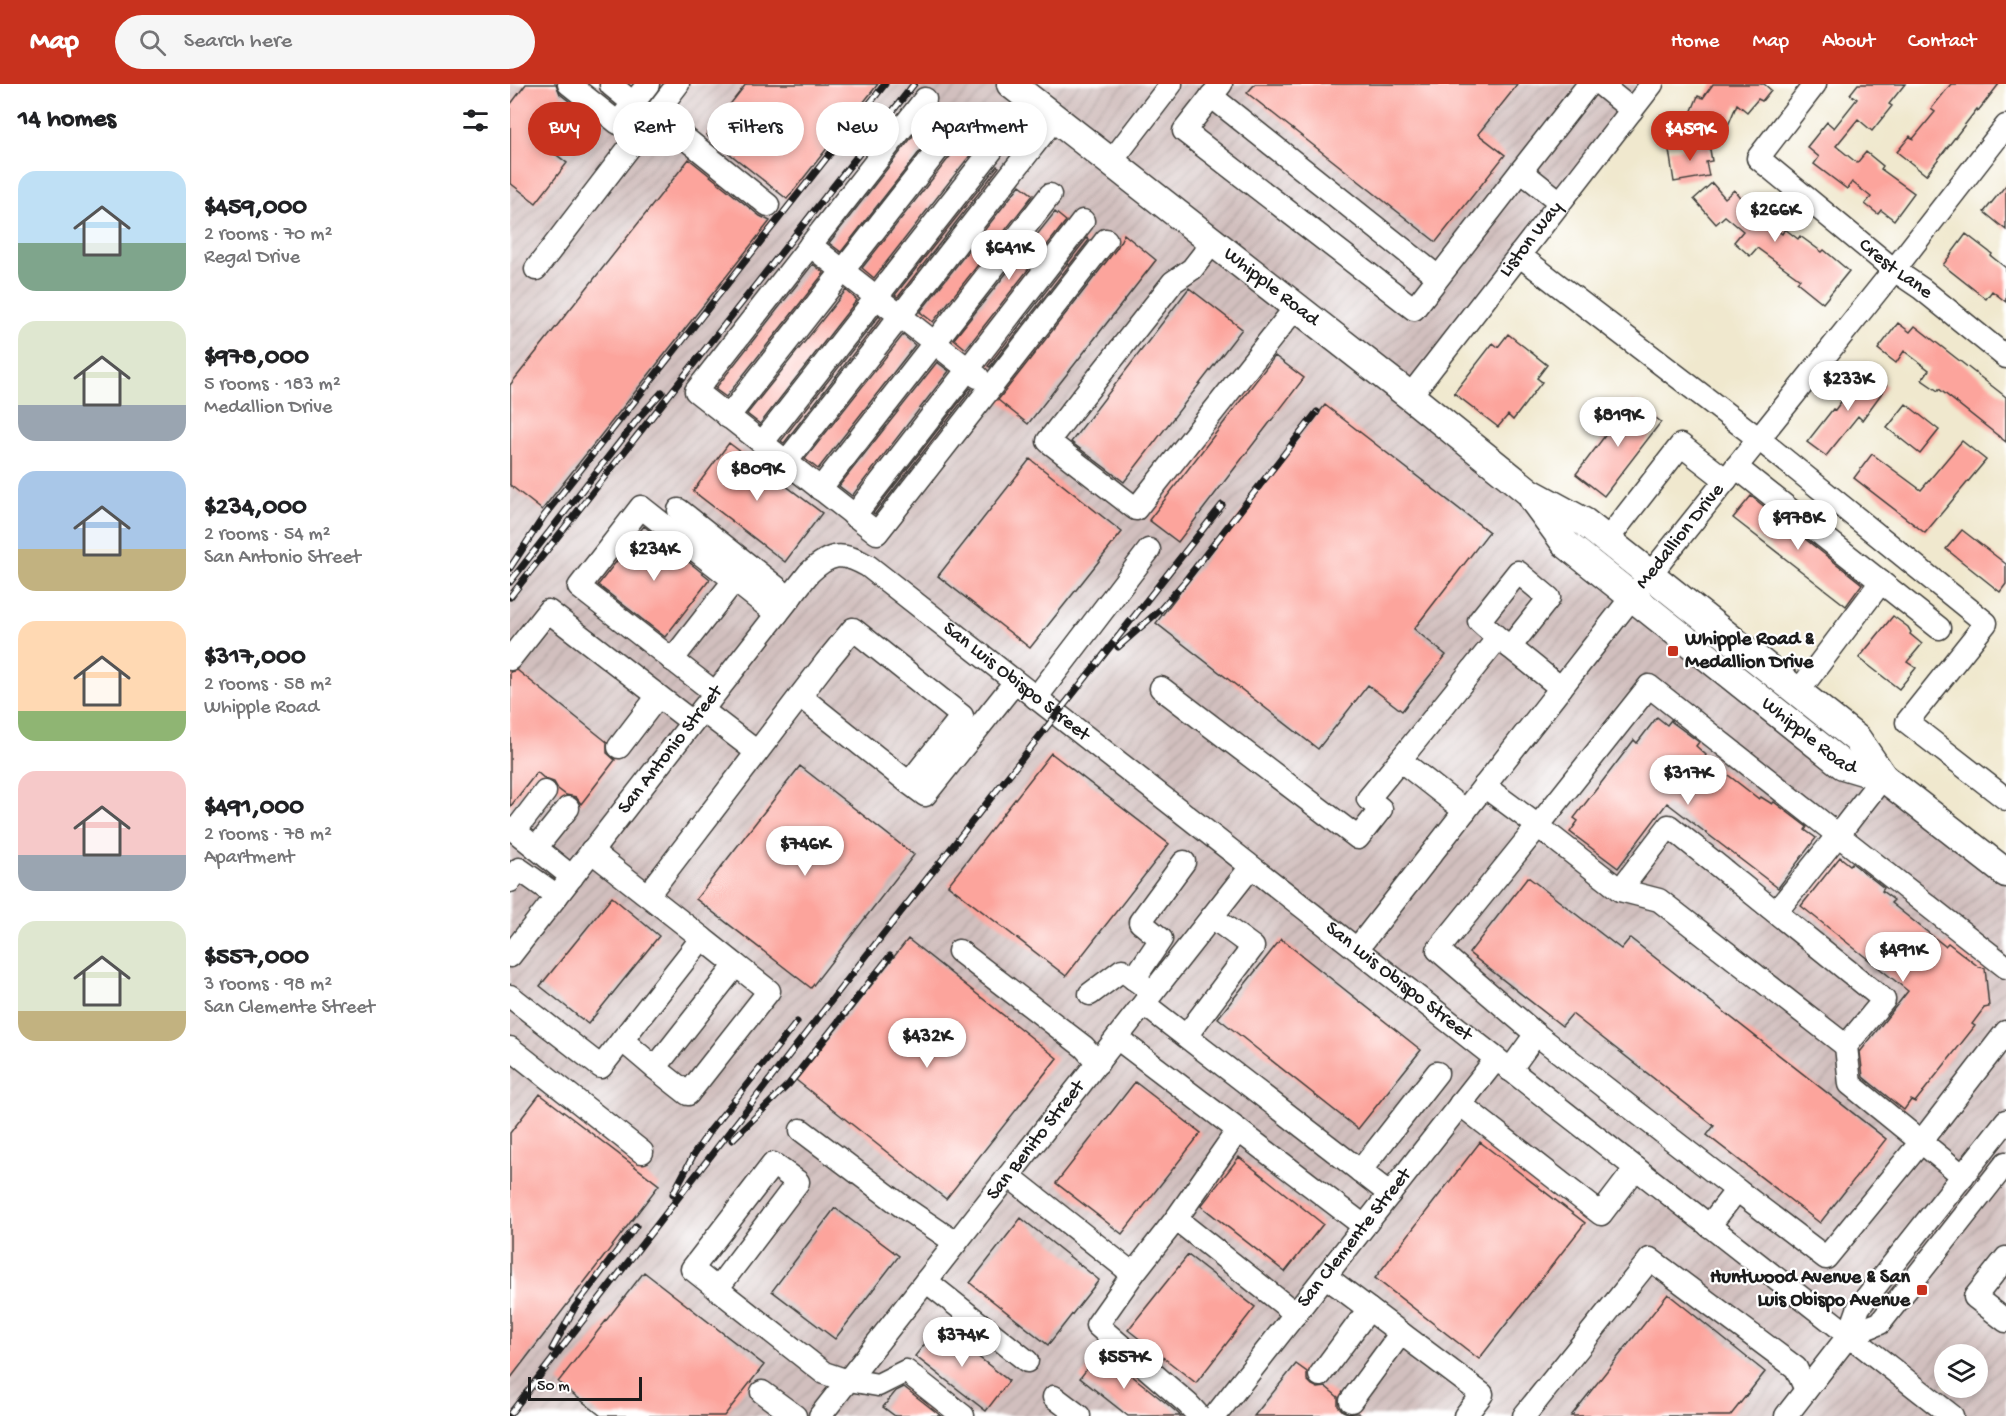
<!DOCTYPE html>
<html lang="en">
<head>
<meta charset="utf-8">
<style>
  :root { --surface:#fff; --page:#f6f6f6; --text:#202124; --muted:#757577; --accent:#c8321e }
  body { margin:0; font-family:"Gochi Hand",sans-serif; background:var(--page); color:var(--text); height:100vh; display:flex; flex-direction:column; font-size:22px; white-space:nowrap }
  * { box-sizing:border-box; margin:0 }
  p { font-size:20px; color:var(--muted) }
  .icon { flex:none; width:33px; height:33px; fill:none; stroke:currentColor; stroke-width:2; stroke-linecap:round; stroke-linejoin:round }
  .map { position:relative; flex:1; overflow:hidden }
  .details { display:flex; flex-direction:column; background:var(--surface); width:510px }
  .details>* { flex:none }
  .hud { position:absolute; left:18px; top:18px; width:570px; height:54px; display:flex; gap:12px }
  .buttons { position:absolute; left:1424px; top:1260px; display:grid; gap:12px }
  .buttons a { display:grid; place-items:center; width:54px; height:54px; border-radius:50%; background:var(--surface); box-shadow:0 3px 9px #0003; font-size:30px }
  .scale { position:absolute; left:18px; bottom:15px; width:114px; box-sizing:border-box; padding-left:6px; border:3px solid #1c1c1c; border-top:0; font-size:16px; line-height:21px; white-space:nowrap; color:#1c1c1c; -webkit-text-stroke:4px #fff; paint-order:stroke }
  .price { position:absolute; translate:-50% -51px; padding:0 14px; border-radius:21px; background:#fff; color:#222; font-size:20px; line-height:39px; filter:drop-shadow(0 2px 3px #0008) }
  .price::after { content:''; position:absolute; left:50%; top:36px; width:18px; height:14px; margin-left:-9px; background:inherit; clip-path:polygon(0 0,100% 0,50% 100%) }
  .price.active { background:var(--accent); color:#fff }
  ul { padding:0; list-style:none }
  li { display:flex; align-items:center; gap:18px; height:150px; padding:0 18px }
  li span { display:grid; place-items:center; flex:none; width:168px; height:120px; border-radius:18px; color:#555 }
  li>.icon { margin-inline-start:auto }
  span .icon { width:72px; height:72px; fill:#fffc; stroke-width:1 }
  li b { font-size:26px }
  h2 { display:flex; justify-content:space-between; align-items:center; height:72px; padding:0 18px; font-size:26px }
  .pill { padding:0 21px; border-radius:27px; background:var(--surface); box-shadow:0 3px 9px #0003; font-size:21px; line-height:54px }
  .pill.active { background:var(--accent); color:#fff }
  header { display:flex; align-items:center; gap:36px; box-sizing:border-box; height:84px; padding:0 30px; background:var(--accent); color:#fff }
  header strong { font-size:28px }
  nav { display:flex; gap:33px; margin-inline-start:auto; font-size:21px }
  .search { width:420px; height:54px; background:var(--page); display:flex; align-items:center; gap:15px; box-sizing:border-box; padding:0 21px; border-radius:33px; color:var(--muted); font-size:22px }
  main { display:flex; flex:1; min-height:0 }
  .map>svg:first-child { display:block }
  .industrial { fill:url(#industrial-furrows); fill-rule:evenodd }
  .building { fill:#fca49c }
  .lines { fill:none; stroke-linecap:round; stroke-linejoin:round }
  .minor-casing { stroke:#3c3b37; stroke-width:25 }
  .major-casing { stroke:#3c3b37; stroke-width:31 }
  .minor { stroke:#fff; stroke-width:22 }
  .major { stroke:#fff; stroke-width:28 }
  .rail-casing { stroke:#1c1c1c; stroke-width:7 }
  .rail { stroke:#fff; stroke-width:4.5; stroke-dasharray:14; stroke-linecap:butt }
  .poi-dot { fill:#c8321e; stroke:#fff; stroke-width:2 }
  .labels { text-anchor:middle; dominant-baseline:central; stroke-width:4.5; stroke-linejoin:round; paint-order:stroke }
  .street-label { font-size:20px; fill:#1c1c1c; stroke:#fff }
  .poi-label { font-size:20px; font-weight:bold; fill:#1c1c1c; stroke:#fff; text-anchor:start }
</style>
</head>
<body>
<header>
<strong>Map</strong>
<div class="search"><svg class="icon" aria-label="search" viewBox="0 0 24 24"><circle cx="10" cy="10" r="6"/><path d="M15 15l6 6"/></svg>Search here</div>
<nav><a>Home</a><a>Map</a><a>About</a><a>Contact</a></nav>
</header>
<main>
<section class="details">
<h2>14 homes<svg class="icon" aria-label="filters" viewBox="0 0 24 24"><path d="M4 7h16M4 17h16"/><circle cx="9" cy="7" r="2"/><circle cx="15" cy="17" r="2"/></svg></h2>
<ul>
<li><span style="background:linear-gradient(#bfe0f5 60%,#7fa58c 0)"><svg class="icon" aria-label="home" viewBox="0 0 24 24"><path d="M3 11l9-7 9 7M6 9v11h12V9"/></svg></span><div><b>$459,000</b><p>2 rooms · 70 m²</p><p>Regal Drive</p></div></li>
<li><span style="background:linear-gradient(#dfe7d0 70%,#9aa5b1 0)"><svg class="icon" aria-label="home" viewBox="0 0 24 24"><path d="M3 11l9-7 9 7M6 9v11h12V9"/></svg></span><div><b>$978,000</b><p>5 rooms · 183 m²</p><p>Medallion Drive</p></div></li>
<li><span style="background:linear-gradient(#a9c7e8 65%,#c2b280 0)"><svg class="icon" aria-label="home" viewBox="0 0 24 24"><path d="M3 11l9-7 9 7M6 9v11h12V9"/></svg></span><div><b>$234,000</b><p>2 rooms · 54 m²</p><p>San Antonio Street</p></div></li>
<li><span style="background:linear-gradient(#ffd9b3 75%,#8fb573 0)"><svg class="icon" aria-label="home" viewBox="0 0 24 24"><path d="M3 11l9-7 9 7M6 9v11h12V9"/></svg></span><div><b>$317,000</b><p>2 rooms · 58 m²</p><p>Whipple Road</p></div></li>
<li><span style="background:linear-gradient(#f6c9c9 70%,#9aa5b1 0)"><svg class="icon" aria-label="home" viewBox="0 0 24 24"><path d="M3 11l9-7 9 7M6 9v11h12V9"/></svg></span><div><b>$491,000</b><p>2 rooms · 78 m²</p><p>Apartment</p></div></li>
<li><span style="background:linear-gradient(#dfe7d0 75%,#c2b280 0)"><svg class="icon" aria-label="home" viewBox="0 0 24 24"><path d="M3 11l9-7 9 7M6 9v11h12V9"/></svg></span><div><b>$557,000</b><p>3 rooms · 98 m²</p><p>San Clemente Street</p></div></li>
</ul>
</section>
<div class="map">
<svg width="1496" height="1332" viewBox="0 0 1496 1332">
  <defs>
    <pattern id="industrial-furrows" width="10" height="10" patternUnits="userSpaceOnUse" patternTransform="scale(1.5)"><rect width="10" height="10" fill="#d1bfbe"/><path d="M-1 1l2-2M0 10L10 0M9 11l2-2" fill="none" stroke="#b3a4a3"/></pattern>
  </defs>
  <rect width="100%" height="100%" fill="#fff"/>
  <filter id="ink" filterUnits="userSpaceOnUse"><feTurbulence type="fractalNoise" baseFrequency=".0167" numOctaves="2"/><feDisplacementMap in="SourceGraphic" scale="12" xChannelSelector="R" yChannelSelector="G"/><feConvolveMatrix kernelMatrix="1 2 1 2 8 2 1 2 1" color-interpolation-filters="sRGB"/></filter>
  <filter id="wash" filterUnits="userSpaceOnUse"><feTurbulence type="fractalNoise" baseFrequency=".008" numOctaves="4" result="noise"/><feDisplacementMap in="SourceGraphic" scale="24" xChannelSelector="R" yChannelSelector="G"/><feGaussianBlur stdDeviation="1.35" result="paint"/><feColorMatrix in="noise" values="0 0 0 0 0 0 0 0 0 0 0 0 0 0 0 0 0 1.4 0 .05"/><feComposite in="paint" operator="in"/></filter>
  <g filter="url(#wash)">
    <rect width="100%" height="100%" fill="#f0e8ce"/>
    <path class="industrial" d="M 0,0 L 1142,0 L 900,312 L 1056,460 L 1496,789 L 1496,1332 L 0,1332 ZM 1434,1270 L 1467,1270 L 1467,1304 L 1434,1304 Z"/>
    <g id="blocks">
      <path class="building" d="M 16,0 L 46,0 L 50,10 L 65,22 L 35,62 L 57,79 L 26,119 L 0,99 L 0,21 Z
        M 236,0 L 368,0 L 277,115 L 196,51 Z
        M 745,0 L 1008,0 L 968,50 L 995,71 L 926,158 L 737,9 Z
        M 1203,0 L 1254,0 L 1261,6 L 1252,17 L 1248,15 L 1237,28 L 1227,20 L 1212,56 L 1176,41 L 1188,12 L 1193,14 Z
        M 1348,0 L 1395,0 L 1379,20 L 1382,22 L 1362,47 L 1348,35 L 1326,62 L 1347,79 L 1356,68 L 1373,82 L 1371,85 L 1404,109 L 1384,136 L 1371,126 L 1368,130 L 1355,120 L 1361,113 L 1342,98 L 1337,105 L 1304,80 L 1309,73 L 1297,63 L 1317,38 L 1324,44 L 1347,15 L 1340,10 Z
        M 1441,0 L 1489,0 L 1468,27 L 1467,25 L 1416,91 L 1387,68 L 1400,52 L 1403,55 L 1425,28 L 1421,25 Z
        M 420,30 L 432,39 L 331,168 L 319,159 Z
        M 453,56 L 465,65 L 364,194 L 352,184 Z
        M 1199,60 L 1202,77 L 1196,78 L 1199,92 L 1164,98 L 1159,66 Z
        M 179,75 L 250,132 L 260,137 L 32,426 L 0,401 L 0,301 Z
        M 487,82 L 489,83 L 388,213 L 385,211 Z
        M 1202,99 L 1215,114 L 1224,106 L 1239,124 L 1242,120 L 1256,131 L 1253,135 L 1272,150 L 1275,145 L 1288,155 L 1290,152 L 1312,168 L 1314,166 L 1339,187 L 1313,219 L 1287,198 L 1290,195 L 1247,164 L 1240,172 L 1224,158 L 1233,147 L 1215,132 L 1206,140 L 1184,115 Z
        M 510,101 L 523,111 L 423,238 L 410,228 Z
        M 1496,101 L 1496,146 L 1474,128 Z
        M 545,128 L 556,137 L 456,265 L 444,255 Z
        M 614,150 L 646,176 L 518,340 L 488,316 L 607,164 Z
        M 1456,150 L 1482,170 L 1481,172 L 1496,184 L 1496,218 L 1482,207 L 1476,215 L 1433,181 Z
        M 577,154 L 579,156 L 480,283 L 478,282 Z
        M 303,180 L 314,189 L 216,313 L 205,305 Z
        M 679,204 L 732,245 L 614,398 L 561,358 Z
        M 336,206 L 347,216 L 250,340 L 237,330 Z
        M 369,232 L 371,234 L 274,359 L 271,357 Z
        M 1388,239 L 1400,248 L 1405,242 L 1496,313 L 1496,358 L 1429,305 L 1428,307 L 1412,296 L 1419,286 L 1394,267 L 1386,279 L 1368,265 Z
        M 998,250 L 1037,281 L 1027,294 L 1032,298 L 1003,336 L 998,331 L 988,343 L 944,309 L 983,259 L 988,263 Z
        M 393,251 L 405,261 L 308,385 L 295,375 Z
        M 765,272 L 794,294 L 668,458 L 639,436 Z
        M 427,278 L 439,287 L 342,412 L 329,402 Z
        M 1355,285 L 1377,302 L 1352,336 L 1348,332 L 1316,372 L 1297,358 L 1323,325 L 1325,326 Z
        M 460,304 L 462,305 L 365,430 L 363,429 Z
        M 1122,316 L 1151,338 L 1094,412 L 1066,390 Z
        M 1396,320 L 1429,346 L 1410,370 L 1377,344 Z
        M 815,321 L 979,448 L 904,545 L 936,571 L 892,627 L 858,601 L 808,665 L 646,539 Z
        M 1452,357 L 1476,376 L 1415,449 L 1344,394 L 1362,370 L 1411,406 Z
        M 219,359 L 312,429 L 275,478 L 183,407 Z
        M 520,375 L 612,448 L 520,564 L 428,492 Z
        M 1241,412 L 1352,500 L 1336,522 L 1223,434 Z
        M 134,442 L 200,495 L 155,553 L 88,501 Z
        M 1452,446 L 1496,480 L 1496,500 L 1490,508 L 1436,465 Z
        M 1383,532 L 1398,543 L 1401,548 L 1400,550 L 1412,560 L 1397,578 L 1406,584 L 1389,605 L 1349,574 Z
        M 7,586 L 97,658 L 97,669 L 105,676 L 71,720 L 66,713 L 56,711 L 48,705 L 44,698 L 35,695 L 27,688 L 0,723 L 0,588 Z
        M 1147,633 L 1157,641 L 1161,636 L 1162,638 L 1189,658 L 1186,662 L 1196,671 L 1195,673 L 1249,715 L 1251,713 L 1262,720 L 1264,718 L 1297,743 L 1295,746 L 1306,754 L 1268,804 L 1157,719 L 1108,784 L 1060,748 L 1068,737 L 1064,734 L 1098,690 L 1124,656 L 1127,659 Z
        M 541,669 L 659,760 L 556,892 L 438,801 Z
        M 290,682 L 404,771 L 301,904 L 186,815 Z
        M 1330,773 L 1340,781 L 1342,779 L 1374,804 L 1372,807 L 1384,816 L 1381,819 L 1435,862 L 1438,859 L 1469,883 L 1475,884 L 1479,923 L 1474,924 L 1462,940 L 1465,942 L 1405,1018 L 1401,1016 L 1394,1026 L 1353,993 L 1350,968 L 1398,907 L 1291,822 Z
        M 1018,793 L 1111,865 L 1120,854 L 1376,1055 L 1310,1139 L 1197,1051 L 1204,1042 L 1062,930 L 1052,942 L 959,869 Z
        M 102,813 L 149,852 L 78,940 L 30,902 Z
        M 398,855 L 547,974 L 436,1115 L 286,996 Z
        M 771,855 L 911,966 L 848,1045 L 708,934 Z
        M 625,998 L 691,1049 L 612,1150 L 546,1099 Z
        M 30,1010 L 149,1101 L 0,1295 L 0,1049 Z
        M 970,1058 L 1075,1139 L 969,1275 L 865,1194 Z
        M 729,1073 L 813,1140 L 775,1188 L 691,1122 Z
        M 325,1124 L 389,1172 L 325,1255 L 262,1207 Z
        M 511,1134 L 589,1196 L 538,1261 L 460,1199 Z
        M 678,1171 L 745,1223 L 686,1299 L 618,1246 Z
        M 134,1188 L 254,1281 L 214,1332 L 91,1332 L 48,1298 Z
        M 1158,1210 L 1255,1288 L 1220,1332 L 1061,1332 Z
        M 429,1242 L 499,1297 L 476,1327 L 405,1272 Z
        M 591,1267 L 656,1319 L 671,1332 L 618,1332 L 570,1294 Z
        M 786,1280 L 797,1288 L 797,1296 L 802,1301 L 808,1304 L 816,1303 L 828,1313 L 828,1322 L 833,1327 L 840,1330 L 848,1329 L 852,1332 L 744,1332 Z
        M 394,1303 L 431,1332 L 385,1332 L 373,1323 L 386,1307 Z"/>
    </g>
  </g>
  <g filter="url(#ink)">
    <use href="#blocks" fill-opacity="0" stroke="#3c3b37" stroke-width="1.5"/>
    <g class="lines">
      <g class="minor-casing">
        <g id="minor">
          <path d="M 59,0 L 108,39 L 138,0"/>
          <path d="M 711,0 L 674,47 L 904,225 L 1011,87"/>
          <path d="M 1090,0 L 1122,26"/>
          <path id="s1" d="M 1305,0 L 1248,74 L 1384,186 L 1412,205 L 1496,273"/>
          <path d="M 101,1 L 123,19"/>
          <path d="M 701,12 L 928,193"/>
          <path d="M 415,15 L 186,307 L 367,449 L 596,156"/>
          <path d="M 145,30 L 258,121"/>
          <path d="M 601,78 L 661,0"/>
          <path d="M 1050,118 L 1011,87 L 1079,0"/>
          <path d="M 703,158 L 682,185 L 663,198 L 538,357 L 626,425 L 786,223"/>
          <path d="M 300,161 L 468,293"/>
          <path d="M 1009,171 L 1249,355 L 1476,539 L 1397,638 L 1496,715"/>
          <path d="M 26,185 L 168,0"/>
          <path id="s2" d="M 900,312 L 1142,0"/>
          <path d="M 218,333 L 448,40"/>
          <path d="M 252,359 L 482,66"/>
          <path d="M 276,378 L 545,34"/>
          <path d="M 1226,383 L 1429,544"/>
          <path d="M 310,405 L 540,111"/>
          <path d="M 169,426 L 280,514"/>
          <path d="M 344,432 L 573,137"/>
          <path d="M 1097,456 L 1171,361 L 1216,396"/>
          <path d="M 1000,563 L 1051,604"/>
          <path d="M 0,575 L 38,527 L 182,638"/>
          <path d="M 162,576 L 234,484"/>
          <path d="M 651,604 L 848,754 L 871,725 L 858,715 L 890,676"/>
          <path d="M 204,608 L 69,503 L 131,423 L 267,530"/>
          <path d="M 1288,608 L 1371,498"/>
          <path d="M 526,614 L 639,466"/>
          <path d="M 192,626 L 247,668"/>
          <path d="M 109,663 L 148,612"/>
          <path d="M 1373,693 L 1328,751 L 1139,602 L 1028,742 L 1110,806 L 1159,742 L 1374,916 L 1336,962 L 1340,1000 L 1453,1092"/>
          <path d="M 399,699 L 415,711 L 505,598"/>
          <path d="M 974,702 L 1028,742 L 928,866 L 1026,950"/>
          <path d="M 35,708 L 5,747 L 62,793"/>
          <path d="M 955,727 L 890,676 L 988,554 L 969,537 L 1008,488 L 1039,514 L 1000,563 L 988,554"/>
          <path d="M 26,764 L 58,724"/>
          <path d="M 0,797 L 9,785 L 47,812"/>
          <path d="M 1110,806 L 1149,816 L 1336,962"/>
          <path d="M 138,811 L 316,578 L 343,545 L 452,632 L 399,699 L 290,612"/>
          <path d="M 1266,828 L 1328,751 L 1496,883"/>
          <path id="s3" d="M 847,865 L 1122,513 L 1384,186 L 1496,42"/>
          <path d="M 449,867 L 574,963 L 588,979"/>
          <path id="s4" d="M 0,872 L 299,489 C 320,469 332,467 358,482 L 1442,1332"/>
          <path d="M 624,895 L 651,855 L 630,838 L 674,778"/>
          <path d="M 580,910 L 612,886 L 634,902"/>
          <path d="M 0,912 L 91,983 L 192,854 L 81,767"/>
          <path d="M 634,920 L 880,1110"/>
          <path d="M 676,952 L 743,863 L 702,833"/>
          <path d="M 607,954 L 728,1046"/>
          <path d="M 112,956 L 145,984 L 226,881 L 192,854"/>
          <path d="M 0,964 L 132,1068"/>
          <path d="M 145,984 L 178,1010 L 259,907 L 226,881"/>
          <path d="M 1000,986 L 1026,950 L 1227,1106 L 1199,1142"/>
          <path d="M 950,1020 L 1091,1130 L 1126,1084"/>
          <path d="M 291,1046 L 393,1123 L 446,1159"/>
          <path d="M 850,1087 L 927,989"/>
          <path d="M 499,1092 L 623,1190 L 587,1241 L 678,1320 L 689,1332"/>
          <path d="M 1227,1106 L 1316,1174 L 1411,1058 L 1496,948"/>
          <path d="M 666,1135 L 728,1046 L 854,1142"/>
          <path d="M 1496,1174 L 1465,1213 L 1496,1237"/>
          <path d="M 623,1190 L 666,1135 L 786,1230"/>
          <path d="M 815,1192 L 972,1310 L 955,1332"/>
          <path d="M 416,1197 L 517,1277"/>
          <path d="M 207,1205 L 288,1098 L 263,1080 L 182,1185 L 314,1289 L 338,1297"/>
          <path d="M 1339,1251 L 1370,1239 L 1496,1079"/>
          <path d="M 810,1291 L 859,1225"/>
          <path d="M 339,1296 L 368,1301 L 396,1287 L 453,1332"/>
          <path d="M 252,1308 L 285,1332"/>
          <path d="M 544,1313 L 569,1332"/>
          <path d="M 841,1317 L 891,1249"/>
          <path id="s5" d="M 310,1332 L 741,783"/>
          <path id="s6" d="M 705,1332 L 986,975"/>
          <path d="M 1014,1332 L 1140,1175 L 1286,1284 L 1296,1306"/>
          <path d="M 1276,1332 L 1339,1251 L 1349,1223 L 1496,1037"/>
        </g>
      </g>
      <g class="major-casing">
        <g id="major">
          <path id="s7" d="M 501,0 L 900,312 L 1019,408 L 1074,438 L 1347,655 L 1373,693 L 1496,789"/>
          <path id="s8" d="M 1023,415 L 1056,460 L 1333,681 L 1373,693"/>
        </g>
      </g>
      <use href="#minor" class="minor"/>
      <use href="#major" class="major"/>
      <g class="rail-casing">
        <path id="rail" d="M 0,484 L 34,432 L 375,0
          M 0,498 L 131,331 L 152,308
          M 0,513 L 404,0
          M 608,563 L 650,526 L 675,497 L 807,328
          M 222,1056 L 279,1000 L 380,872
          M 163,1110 L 184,1070 L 199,1048 L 287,938
          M 42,1265 L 65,1223 L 126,1142
          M 0,1330 L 349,881 L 712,421"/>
      </g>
      <use href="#rail" class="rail"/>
    </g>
  </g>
  <g class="poi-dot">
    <rect x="1157" y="561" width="12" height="12" rx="3"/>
    <rect x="1406" y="1200" width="12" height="12" rx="3"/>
  </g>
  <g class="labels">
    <g class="street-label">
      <text stroke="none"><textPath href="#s2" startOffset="198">Liston Way</textPath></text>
      <text stroke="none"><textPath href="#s1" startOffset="270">Crest Lane</textPath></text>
      <text stroke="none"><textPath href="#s7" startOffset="330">Whipple Road</textPath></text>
      <text stroke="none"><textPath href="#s3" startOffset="524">Medallion Drive</textPath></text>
      <text stroke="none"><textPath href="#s4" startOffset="740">San Luis Obispo Street</textPath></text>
      <text stroke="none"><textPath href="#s8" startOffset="366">Whipple Road</textPath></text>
      <text stroke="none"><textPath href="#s4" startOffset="261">San Antonio Street</textPath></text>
      <text stroke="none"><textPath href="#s4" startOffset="1226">San Luis Obispo Street</textPath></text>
      <text stroke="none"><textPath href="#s5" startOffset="350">San Benito Street</textPath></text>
      <text stroke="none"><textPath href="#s6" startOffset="226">San Clemente Street</textPath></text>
    </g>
    <g class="poi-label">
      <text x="1175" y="556">Whipple Road &amp;<tspan x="1175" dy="23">Medallion Drive</tspan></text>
      <text x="1400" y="1194" text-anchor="end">Huntwood Avenue &amp; San<tspan x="1400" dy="23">Luis Obispo Avenue</tspan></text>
    </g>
  </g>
</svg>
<div class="buttons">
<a><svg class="icon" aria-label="layers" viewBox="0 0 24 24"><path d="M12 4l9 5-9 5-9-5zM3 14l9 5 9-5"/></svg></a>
</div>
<div class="scale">50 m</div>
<b class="price active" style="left:1180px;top:78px">$459K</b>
<b class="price" style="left:1265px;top:159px">$266K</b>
<b class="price" style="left:499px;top:197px">$641K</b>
<b class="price" style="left:1338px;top:328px">$233K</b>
<b class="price" style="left:1108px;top:364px">$819K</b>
<b class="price" style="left:247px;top:418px">$809K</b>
<b class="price" style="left:1288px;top:467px">$978K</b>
<b class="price" style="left:144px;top:498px">$234K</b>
<b class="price" style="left:1178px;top:722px">$317K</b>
<b class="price" style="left:295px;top:793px">$746K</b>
<b class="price" style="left:1393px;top:899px">$491K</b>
<b class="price" style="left:417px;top:985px">$432K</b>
<b class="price" style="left:452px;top:1284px">$374K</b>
<b class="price" style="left:614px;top:1306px">$557K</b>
<div class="hud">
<a class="pill active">Buy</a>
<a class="pill">Rent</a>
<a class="pill">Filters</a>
<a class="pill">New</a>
<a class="pill">Apartment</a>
</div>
</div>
</main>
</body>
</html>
